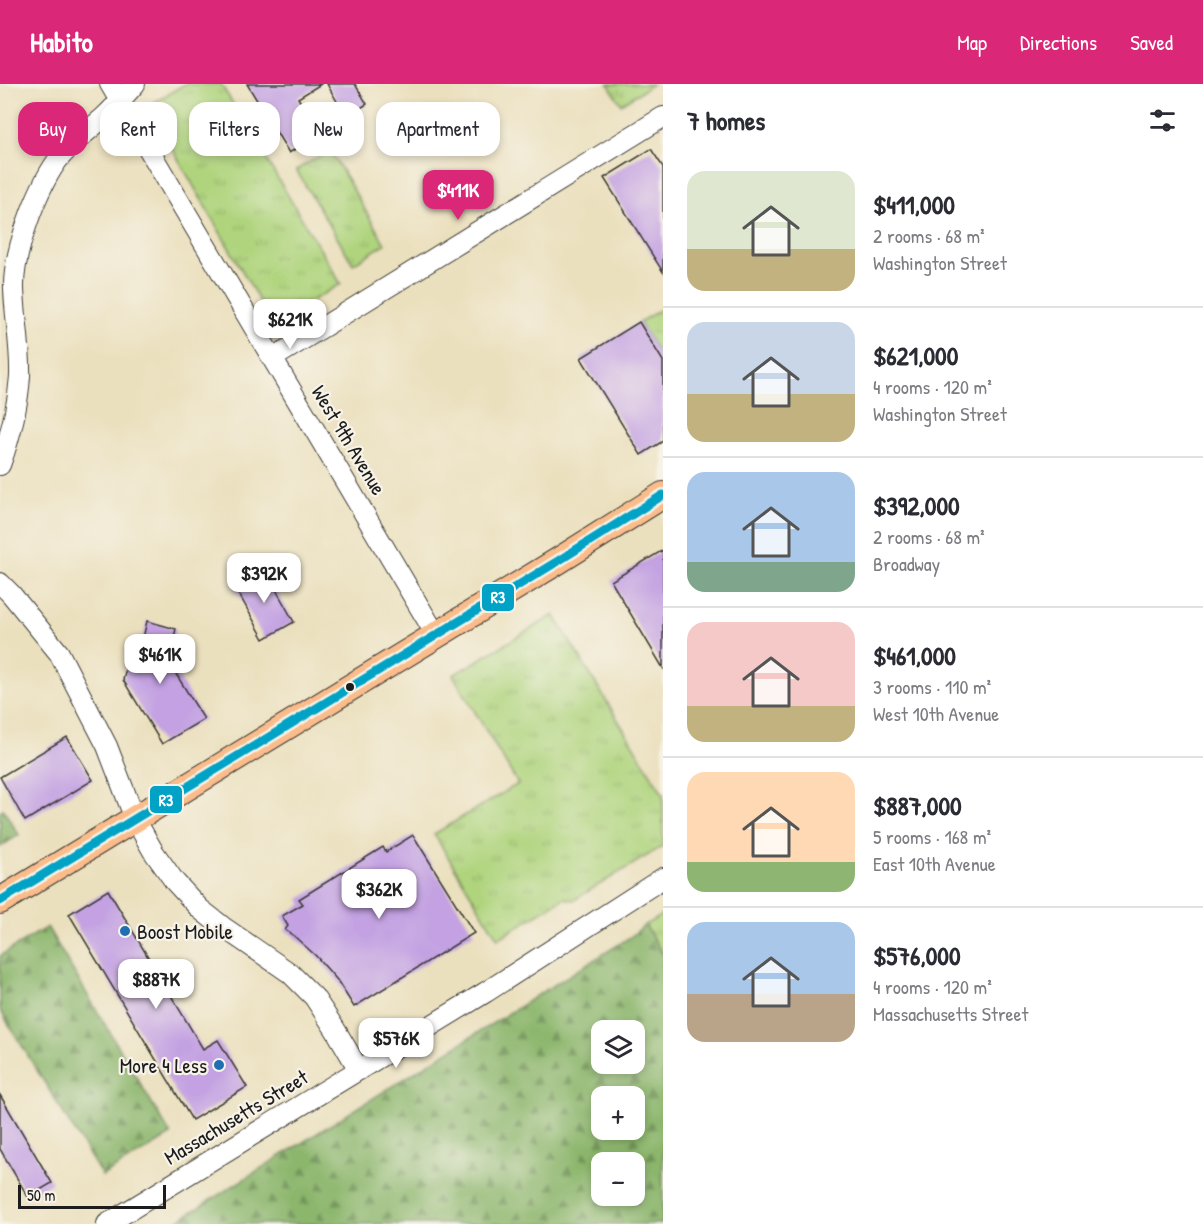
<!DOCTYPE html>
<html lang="en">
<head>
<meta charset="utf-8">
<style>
  :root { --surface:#fff; --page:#f7f7f7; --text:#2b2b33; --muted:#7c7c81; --line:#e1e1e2; --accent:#db2777 }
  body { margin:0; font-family:"Patrick Hand",sans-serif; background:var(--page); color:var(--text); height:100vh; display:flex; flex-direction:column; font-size:22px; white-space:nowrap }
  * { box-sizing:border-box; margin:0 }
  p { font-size:20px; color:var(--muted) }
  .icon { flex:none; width:33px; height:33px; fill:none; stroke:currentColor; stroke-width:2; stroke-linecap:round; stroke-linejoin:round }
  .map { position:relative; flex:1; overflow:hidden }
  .details { display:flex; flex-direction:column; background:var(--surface); width:540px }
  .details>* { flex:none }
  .top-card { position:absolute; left:18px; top:18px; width:555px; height:54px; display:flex; gap:12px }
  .controls { position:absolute; left:591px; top:936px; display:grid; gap:12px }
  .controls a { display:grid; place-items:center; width:54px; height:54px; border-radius:12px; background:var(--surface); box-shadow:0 3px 9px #0003; font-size:30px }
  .scale { position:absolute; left:18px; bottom:15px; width:148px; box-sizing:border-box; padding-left:6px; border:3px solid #1c1c1c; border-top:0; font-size:16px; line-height:21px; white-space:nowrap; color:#1c1c1c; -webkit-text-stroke:4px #f7f3e8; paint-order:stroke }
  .price { position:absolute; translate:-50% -51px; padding:0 14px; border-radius:12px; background:#fff; color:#222; font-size:20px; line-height:39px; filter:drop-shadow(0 2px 3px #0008) }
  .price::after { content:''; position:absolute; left:50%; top:36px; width:18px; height:14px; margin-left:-9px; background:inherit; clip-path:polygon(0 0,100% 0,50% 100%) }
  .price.current { background:var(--accent); color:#fff }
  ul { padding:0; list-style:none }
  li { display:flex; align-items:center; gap:18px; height:150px; padding:0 24px }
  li+li { border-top:2px solid var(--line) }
  li span { display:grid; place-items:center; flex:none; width:168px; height:120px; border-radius:18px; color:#555 }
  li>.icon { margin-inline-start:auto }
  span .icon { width:72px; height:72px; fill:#fffc; stroke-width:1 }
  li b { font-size:26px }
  h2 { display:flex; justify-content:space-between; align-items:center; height:72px; padding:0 24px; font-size:26px }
  .chip { padding:0 21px; border-radius:18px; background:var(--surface); box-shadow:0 3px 9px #0003; font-size:21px; line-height:54px }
  .chip.current { background:var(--accent); color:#fff }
  header { display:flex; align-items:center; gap:36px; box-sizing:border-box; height:84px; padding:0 30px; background:var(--accent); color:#fff }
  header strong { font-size:28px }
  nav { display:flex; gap:33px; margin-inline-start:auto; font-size:21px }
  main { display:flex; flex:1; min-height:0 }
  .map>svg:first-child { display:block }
  .grass { fill:url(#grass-tufts); stroke:#66784c; stroke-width:1.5 }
  .forest { fill:url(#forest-firs); stroke:#546944; stroke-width:1.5; fill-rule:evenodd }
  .building { fill:#c3a1e2 }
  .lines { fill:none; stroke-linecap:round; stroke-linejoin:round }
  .minor-casing { stroke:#3b3934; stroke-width:22 }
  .major-casing { stroke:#3b3934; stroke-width:28 }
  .minor { stroke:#fff; stroke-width:20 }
  .major { stroke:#fabc8b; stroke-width:26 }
  .bus-1-casing { stroke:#f7f3e8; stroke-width:14 }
  .bus-1 { stroke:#01a2c5; stroke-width:9 }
  .bus-dot { fill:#1c1c1c; stroke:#f7f3e8; stroke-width:2 }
  .poi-dot { fill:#1f6fb2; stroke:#f7f3e8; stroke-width:2 }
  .labels { text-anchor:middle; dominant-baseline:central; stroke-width:4.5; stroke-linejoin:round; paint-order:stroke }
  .street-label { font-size:21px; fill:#1c1c1c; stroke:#f7f3e8 }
  .poi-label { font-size:21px; fill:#1c1c1c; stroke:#f7f3e8; text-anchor:start }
  .line-badge { stroke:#f7f3e8; stroke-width:2 }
  .badge-label { font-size:16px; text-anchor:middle; font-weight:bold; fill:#fff }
</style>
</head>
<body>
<header>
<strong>Habito</strong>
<nav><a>Map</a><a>Directions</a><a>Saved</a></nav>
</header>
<main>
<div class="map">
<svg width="663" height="1140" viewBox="0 0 663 1140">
  <defs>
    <pattern id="grass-tufts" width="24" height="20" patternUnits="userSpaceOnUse" patternTransform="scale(1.5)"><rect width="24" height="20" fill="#afd47d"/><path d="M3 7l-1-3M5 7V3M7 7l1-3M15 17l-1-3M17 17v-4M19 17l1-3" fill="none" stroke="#96b56b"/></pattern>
    <pattern id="forest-firs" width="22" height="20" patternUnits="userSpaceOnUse" patternTransform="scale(1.5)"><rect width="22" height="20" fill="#8bb66c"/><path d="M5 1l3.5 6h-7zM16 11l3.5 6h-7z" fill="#719358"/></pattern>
  </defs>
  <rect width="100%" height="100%" fill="#f7f3e8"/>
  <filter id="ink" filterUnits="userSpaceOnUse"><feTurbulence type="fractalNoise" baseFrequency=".0167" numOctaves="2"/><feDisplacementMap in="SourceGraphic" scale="12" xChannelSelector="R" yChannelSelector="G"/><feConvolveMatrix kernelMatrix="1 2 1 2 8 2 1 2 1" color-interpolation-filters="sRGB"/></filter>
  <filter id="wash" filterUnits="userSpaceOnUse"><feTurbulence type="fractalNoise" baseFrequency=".008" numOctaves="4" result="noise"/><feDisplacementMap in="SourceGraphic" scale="24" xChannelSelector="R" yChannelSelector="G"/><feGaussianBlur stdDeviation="1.35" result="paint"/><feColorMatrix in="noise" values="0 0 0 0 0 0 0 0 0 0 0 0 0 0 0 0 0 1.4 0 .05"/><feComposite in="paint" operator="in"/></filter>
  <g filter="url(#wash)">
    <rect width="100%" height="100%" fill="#ebe0be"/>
    <path class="grass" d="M 185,0 L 221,0 L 341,200 L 278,236 L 273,237 L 268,232 L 150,26 L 150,21 Z
      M 608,0 L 653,0 L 621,20 Z
      M 330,66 L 385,160 L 353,180 L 296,86 Z
      M 663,224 L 663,277 L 639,238 Z
      M 554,531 L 663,710 L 663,762 L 574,816 L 564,814 L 498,855 L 434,750 L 518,700 L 453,591 Z
      M 663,830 L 663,871 L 645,841 Z"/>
    <path class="forest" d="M 3,725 L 19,751 L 0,763 L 0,727 Z
      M 645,841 L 663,871 L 663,1140 L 172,1140 L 629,854 ZM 634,946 L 634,980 L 602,980 L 602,946 ZM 634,1012 L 634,1046 L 602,1046 L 602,1012 ZM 634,1078 L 634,1112 L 602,1112 L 602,1078 Z
      M 47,843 L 171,1051 L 102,1092 L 0,926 L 0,872 Z"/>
    <g id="blocks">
      <path class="building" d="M 247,0 L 321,0 L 298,14 L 320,50 L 289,69 Z
        M 327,0 L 355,0 L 367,20 L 346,33 Z
        M 651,65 L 663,83 L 663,188 L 604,94 Z
        M 639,238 L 663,277 L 663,357 L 641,371 L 581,274 Z
        M 663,466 L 663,584 L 611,497 Z
        M 265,486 L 294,538 L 264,555 L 235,503 Z
        M 147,537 L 176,545 L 168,577 L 204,635 L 162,660 L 123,596 L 130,569 L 139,571 Z
        M 67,653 L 93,696 L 25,737 L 0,693 Z
        M 413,751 L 474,849 L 354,923 L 337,896 L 316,872 L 294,852 L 285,846 L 288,842 L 282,832 L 303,820 L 299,815 L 383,763 L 386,768 Z
        M 108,806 L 203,965 L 218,956 L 247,1003 L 192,1036 L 69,830 Z
        M 0,1011 L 52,1099 L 28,1113 L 0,1065 Z"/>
    </g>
  </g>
  <g filter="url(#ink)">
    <use href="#blocks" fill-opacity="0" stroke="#3b3934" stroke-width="1.5"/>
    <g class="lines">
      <g class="minor-casing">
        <path id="minor" d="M 110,0 L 436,551
          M 273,274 L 663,33
          M 0,381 C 10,353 18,322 20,292 C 21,263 15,234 14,205 C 13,169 36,107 57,77 C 70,60 88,47 104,33 C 115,23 125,11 135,0
          M 0,499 L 11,510 L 59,569 L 107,662 L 135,735 L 153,767 L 175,798 L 200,825 L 223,843 L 290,889 L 314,913 L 335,945 L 359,986
          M 107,1140 L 486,908 L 663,794"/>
      </g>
      <g class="major-casing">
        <path id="major" d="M 0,817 L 558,477 L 663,411"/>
      </g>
      <use href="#minor" class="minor"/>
      <use href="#major" class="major"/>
      <g class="bus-1-casing">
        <path id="bus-1" d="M 0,817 L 558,477 L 663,411"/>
      </g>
      <use href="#bus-1" class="bus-1"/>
    </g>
  </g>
  <circle class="bus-dot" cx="350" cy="603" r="5"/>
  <g class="poi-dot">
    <circle cx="125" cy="847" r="6"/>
    <circle cx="219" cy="981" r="6"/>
  </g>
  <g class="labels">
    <g class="street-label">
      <text transform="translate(349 356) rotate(59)">West 9th Avenue</text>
      <text transform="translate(236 1033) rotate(-31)">Massachusetts Street</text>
    </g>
    <g class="poi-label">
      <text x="137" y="847">Boost Mobile</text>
      <text x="207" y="981" text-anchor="end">More 4 Less</text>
    </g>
  </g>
  <g class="line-badge">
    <rect x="481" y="499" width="34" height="29" rx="6" fill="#01a2c5"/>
    <rect x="149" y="701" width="34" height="29" rx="6" fill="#01a2c5"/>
  </g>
  <g class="badge-label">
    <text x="498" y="519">R3</text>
    <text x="166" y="722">R3</text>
  </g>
</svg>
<div class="controls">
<a><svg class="icon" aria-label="layers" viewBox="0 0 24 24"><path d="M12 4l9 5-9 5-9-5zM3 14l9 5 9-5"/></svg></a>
<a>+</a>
<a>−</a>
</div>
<div class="scale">50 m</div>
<b class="price current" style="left:458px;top:137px">$411K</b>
<b class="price" style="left:290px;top:266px">$621K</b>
<b class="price" style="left:264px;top:520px">$392K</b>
<b class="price" style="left:160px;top:601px">$461K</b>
<b class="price" style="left:379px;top:836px">$362K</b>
<b class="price" style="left:156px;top:926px">$887K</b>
<b class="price" style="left:396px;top:985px">$576K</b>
<div class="top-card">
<a class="chip current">Buy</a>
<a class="chip">Rent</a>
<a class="chip">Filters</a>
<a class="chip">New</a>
<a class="chip">Apartment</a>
</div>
</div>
<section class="details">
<h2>7 homes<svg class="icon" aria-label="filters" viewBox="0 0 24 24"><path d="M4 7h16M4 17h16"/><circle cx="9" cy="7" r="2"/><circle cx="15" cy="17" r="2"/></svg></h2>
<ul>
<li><span style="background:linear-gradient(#dfe7d0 65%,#c2b280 0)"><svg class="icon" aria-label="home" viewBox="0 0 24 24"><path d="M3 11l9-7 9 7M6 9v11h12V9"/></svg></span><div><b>$411,000</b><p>2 rooms · 68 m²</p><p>Washington Street</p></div></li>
<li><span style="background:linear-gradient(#c9d6e8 60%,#c2b280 0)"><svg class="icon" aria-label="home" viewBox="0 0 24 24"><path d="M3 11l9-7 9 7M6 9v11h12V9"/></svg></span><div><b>$621,000</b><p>4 rooms · 120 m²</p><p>Washington Street</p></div></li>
<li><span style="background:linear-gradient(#a9c7e8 75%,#7fa58c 0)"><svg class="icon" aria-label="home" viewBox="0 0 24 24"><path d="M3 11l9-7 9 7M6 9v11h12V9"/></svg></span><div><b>$392,000</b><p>2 rooms · 68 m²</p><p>Broadway</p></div></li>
<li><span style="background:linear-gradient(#f6c9c9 70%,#c2b280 0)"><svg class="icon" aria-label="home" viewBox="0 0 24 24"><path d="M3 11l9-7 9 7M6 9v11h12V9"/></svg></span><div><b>$461,000</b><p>3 rooms · 110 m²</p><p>West 10th Avenue</p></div></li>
<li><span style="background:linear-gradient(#ffd9b3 75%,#8fb573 0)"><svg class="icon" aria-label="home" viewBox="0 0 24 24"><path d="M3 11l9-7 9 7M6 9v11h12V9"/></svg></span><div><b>$887,000</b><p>5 rooms · 168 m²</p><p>East 10th Avenue</p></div></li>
<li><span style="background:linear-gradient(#a9c7e8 60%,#b9a48a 0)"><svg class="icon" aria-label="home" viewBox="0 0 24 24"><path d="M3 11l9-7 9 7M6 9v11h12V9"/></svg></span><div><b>$576,000</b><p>4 rooms · 120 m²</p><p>Massachusetts Street</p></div></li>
</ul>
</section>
</main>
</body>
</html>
